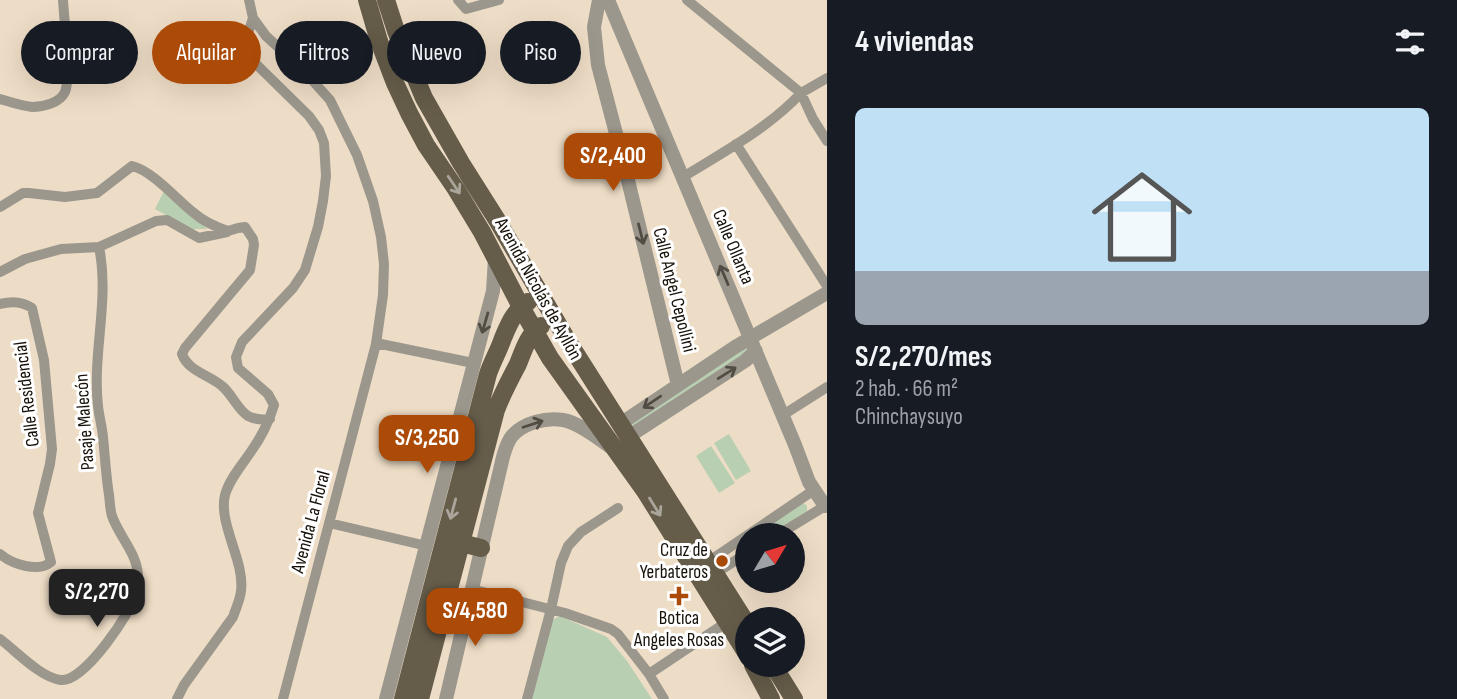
<!DOCTYPE html>
<html lang="es">
<head>
<meta charset="utf-8">
<style>
  :root { --surface:#171b24; --page:#20242c; --text:#f1f3f6; --muted:#9ea1a6; --line:#363941; --accent:#ac4b07 }
  body { margin:0; font-family:"Sofia Sans Condensed",sans-serif; background:var(--page); color:var(--text); height:100vh; display:flex; flex-direction:column; font-size:26px; white-space:nowrap }
  * { box-sizing:border-box; margin:0 }
  p { font-size:23px; color:var(--muted) }
  .icon { flex:none; width:38px; height:38px; fill:none; stroke:currentColor; stroke-width:2; stroke-linecap:round; stroke-linejoin:round }
  .map { position:relative; flex:1; overflow:hidden }
  .details { display:flex; flex-direction:column; background:var(--surface); width:630px }
  .details>* { flex:none }
  .banner { position:absolute; left:21px; top:21px; width:665px; height:63px; display:flex; gap:14px }
  .needle { width:46px; rotate:52deg }
  .tools { position:absolute; left:735px; top:523px; display:grid; gap:14px }
  .tools a { display:grid; place-items:center; width:70px; height:70px; border-radius:50%; background:var(--surface); box-shadow:0 7px 28px #0002; font-size:35px }
  .price { position:absolute; translate:-50% -60px; padding:0 16px; border-radius:14px; background:var(--accent); color:#fff; font-size:23px; line-height:46px; filter:drop-shadow(0 2px 4px #0008) }
  .price::after { content:''; position:absolute; left:50%; top:42px; width:21px; height:16px; margin-left:-10px; background:inherit; clip-path:polygon(0 0,100% 0,50% 100%) }
  .price.selected { background:#222; color:#fff }
  ul { padding:0; list-style:none }
  li { display:grid; align-content:center; gap:14px; height:371px; padding:0 28px }
  li+li { border-top:2px solid var(--line) }
  li span { display:grid; place-items:center; height:217px; border-radius:10px; color:#555 }
  li>.icon { margin-inline-start:auto }
  span .icon { width:126px; height:126px; fill:#fffc; stroke-width:1 }
  li b { font-size:30px }
  h2 { display:flex; justify-content:space-between; align-items:center; height:84px; padding:0 28px; font-size:30px }
  .pill { padding:0 24px; border-radius:32px; background:var(--surface); box-shadow:0 7px 28px #0002; font-size:24px; line-height:63px }
  .pill.selected { background:var(--accent); color:#fff }
  main { display:flex; flex:1; min-height:0 }
  .map>svg:first-child { display:block }
  .green { fill:#b9cfb2 }
  .lines { fill:none; stroke-linecap:round; stroke-linejoin:round }
  .minor { stroke:#9c978d; stroke-width:10 }
  .tertiary { stroke:#9c978d; stroke-width:14 }
  .primary { stroke:#655c49; stroke-width:18 }
  .oneway { stroke:#aaa59b }
  .oneway2 { stroke:#524d44 }
  .poi-dot { fill:#ac4b07; stroke:#fff; stroke-width:2.5 }
  .labels { text-anchor:middle; dominant-baseline:central; stroke-width:6; stroke-linejoin:round; paint-order:stroke }
  .street-label { font-size:19px; fill:#161008; stroke:#fff }
  .poi-label { font-size:19px; fill:#161008; stroke:#fff; text-anchor:end }
</style>
</head>
<body>
<main>
<div class="map">
<svg width="827" height="699" viewBox="0 0 827 699">
  <rect width="100%" height="100%" fill="#eeddc6"/>
  <path class="green" d="M 165,189 L 207,229 L 191,229 L 155,209 Z
    M 745,347 L 749,351 L 630,429 L 625,422 Z
    M 729,434 L 751,471 L 736,480 L 714,443 Z
    M 711,446 L 735,483 L 719,493 L 696,456 Z
    M 803,503 L 807,506 L 807,511 L 769,535 L 753,536 Z
    M 560,616 L 607,637 L 627,661 L 652,699 L 529,699 L 552,620 Z"/>
  <g class="lines">
    <path class="minor" d="M 458,0 L 466,9 L 499,0
      M 687,0 L 801,93 L 827,78
      M 253,18 L 266,36 L 303,70 L 330,100 L 357,155 L 373,201 L 381,237 L 384,264 L 383,295 L 376,344 L 283,699
      M 0,99 C 10,102 22,106 32,107 C 43,107 60,103 65,92 C 71,79 64,18 63,0
      M 736,144 L 827,286
      M 683,177 C 722,153 770,127 801,93 L 813,119 L 827,141
      M 0,207 L 23,193 L 29,193 L 65,197 L 97,193 L 132,166 C 153,171 177,200 194,213 C 204,222 216,227 228,231 L 238,228 L 245,227 L 253,239 L 254,245 L 250,270 L 185,348 L 182,354 C 188,371 209,375 222,386 C 232,394 237,409 248,416 C 256,420 262,420 270,419
      M 0,272 L 25,259 L 61,249 L 99,247 L 156,221 L 167,220 L 199,238 L 227,232
      M 0,304 C 11,301 22,301 32,308 L 44,360 L 52,449 L 50,464 L 38,513 L 51,562 C 38,573 12,564 0,554
      M 376,343 L 473,363
      M 783,415 L 827,387
      M 329,523 L 427,546
      M 776,536 L 825,506
      M 708,562 L 814,490
      M 716,573 L 747,553
      M 471,589 L 565,613 L 611,629 L 618,634 L 649,674 L 664,699
      M 0,639 C 16,651 41,678 61,680 C 85,682 132,611 138,590 C 139,585 138,578 138,574 C 136,552 119,536 112,516 C 110,510 110,502 109,495 C 106,476 105,457 103,437 C 102,426 99,416 98,406 C 92,353 110,300 99,247
      M 649,674 L 727,622
      M 177,699 L 184,685 L 233,617 C 236,608 240,600 241,591 C 245,561 218,524 225,495 C 229,480 241,466 250,453 C 260,439 269,422 274,405 L 268,394 L 238,368 L 236,357 L 242,342 L 293,288 L 305,270 L 318,227 L 323,201 L 326,176 L 324,143 L 319,130 L 309,116 L 257,65 L 248,53 L 245,43 L 253,18 L 249,0
      M 527,699 L 551,609 L 561,563 L 568,546 L 581,532 L 618,508"/>
    <path class="tertiary" d="M 599,0 L 594,27 L 598,65 L 624,164 L 678,385
      M 608,0 L 795,445 L 809,482 L 825,506 L 827,505
      M 620,424 L 735,347 L 827,293
      M 628,437 L 745,361 L 756,351
      M 386,699 L 493,291 L 495,258
      M 446,699 L 503,457 C 505,450 507,442 512,436 C 523,423 546,417 563,420 C 578,422 599,439 612,448"/>
    <path class="primary" d="M 367,0 L 379,41 L 395,83 L 409,113 L 426,145 L 456,189 L 482,232 L 521,307 L 550,358 L 645,491 L 747,654
      M 386,0 L 396,31 L 424,98 L 461,163 L 497,220 L 569,343 L 747,624
      M 461,543 L 481,548
      M 753,665 L 771,699
      M 773,665 L 794,699
      M 403,699 L 488,374 C 492,362 499,350 503,338 C 509,324 514,311 528,302
      M 420,699 L 496,410 C 502,394 510,379 518,364 C 524,349 528,335 541,326"/>
  </g>
  <defs><path id="oneway-shaft" d="M-6 0H5M1.5-3L5.5 0L1.5 3" fill="none" stroke-width="1.6" stroke-linecap="round" stroke-linejoin="round" transform="scale(1.75)"/></defs>
  <g class="oneway">
    <use href="#oneway-shaft" transform="translate(454 185) rotate(56)"/>
    <use href="#oneway-shaft" transform="translate(655 507) rotate(58)"/>
    <use href="#oneway-shaft" transform="translate(453 509) rotate(105)"/>
  </g>
  <g class="oneway2">
    <use href="#oneway-shaft" transform="translate(641 234) rotate(76)"/>
    <use href="#oneway-shaft" transform="translate(724 275) rotate(-113)"/>
    <use href="#oneway-shaft" transform="translate(485 323) rotate(106)"/>
    <use href="#oneway-shaft" transform="translate(727 373) rotate(-32)"/>
    <use href="#oneway-shaft" transform="translate(652 402) rotate(146)"/>
    <use href="#oneway-shaft" transform="translate(533 424) rotate(-18)"/>
  </g>
  <g class="poi-dot">
    <circle cx="722" cy="561" r="7"/>
    <path d="M675.5 585.5h7v7h7v7h-7v7h-7v-7h-7v-7h7z"/>
  </g>
  <g class="labels">
    <g class="street-label">
      <text transform="translate(733 247) rotate(67)">Calle Ollanta</text>
      <text transform="translate(538 289) rotate(61)">Avenida Nicolás de Ayllón</text>
      <text transform="translate(674 290) rotate(76)">Calle Angel Cepollini</text>
      <text transform="translate(27 394) rotate(-97)">Calle Residencial</text>
      <text transform="translate(85 422) rotate(-94)">Pasaje Malecón</text>
      <text transform="translate(311 522) rotate(-75)">Avenida La Floral</text>
    </g>
    <g class="poi-label">
      <text x="708" y="550">Cruz de<tspan x="708" dy="22">Yerbateros</tspan></text>
      <text x="679" y="618" text-anchor="middle">Botica<tspan x="679" dy="22">Angeles Rosas</tspan></text>
    </g>
  </g>
</svg>
<div class="tools">
<a><svg class="needle" viewBox="-14 -14 28 28"><path d="M0-13l5 13h-10z" fill="#e53935"/><path d="M0 13l5-13h-10z" fill="#9ea1a6"/></svg></a>
<a><svg class="icon" aria-label="layers" viewBox="0 0 24 24"><path d="M12 4l9 5-9 5-9-5zM3 14l9 5 9-5"/></svg></a>
</div>
<b class="price" style="left:613px;top:193px">S/2,400</b>
<b class="price" style="left:427px;top:475px">S/3,250</b>
<b class="price selected" style="left:97px;top:629px">S/2,270</b>
<b class="price" style="left:475px;top:648px">S/4,580</b>
<div class="banner">
<a class="pill">Comprar</a>
<a class="pill selected">Alquilar</a>
<a class="pill">Filtros</a>
<a class="pill">Nuevo</a>
<a class="pill">Piso</a>
</div>
</div>
<section class="details">
<h2>4 viviendas<svg class="icon" aria-label="filters" viewBox="0 0 24 24"><path d="M4 7h16M4 17h16"/><circle cx="9" cy="7" r="2"/><circle cx="15" cy="17" r="2"/></svg></h2>
<ul>
<li><span style="background:linear-gradient(#bfe0f5 75%,#9aa5b1 0)"><svg class="icon" aria-label="home" viewBox="0 0 24 24"><path d="M3 11l9-7 9 7M6 9v11h12V9"/></svg></span><div><b>S/2,270/mes</b><p>2 hab. · 66 m²</p><p>Chinchaysuyo</p></div></li>
</ul>
</section>
</main>
</body>
</html>
